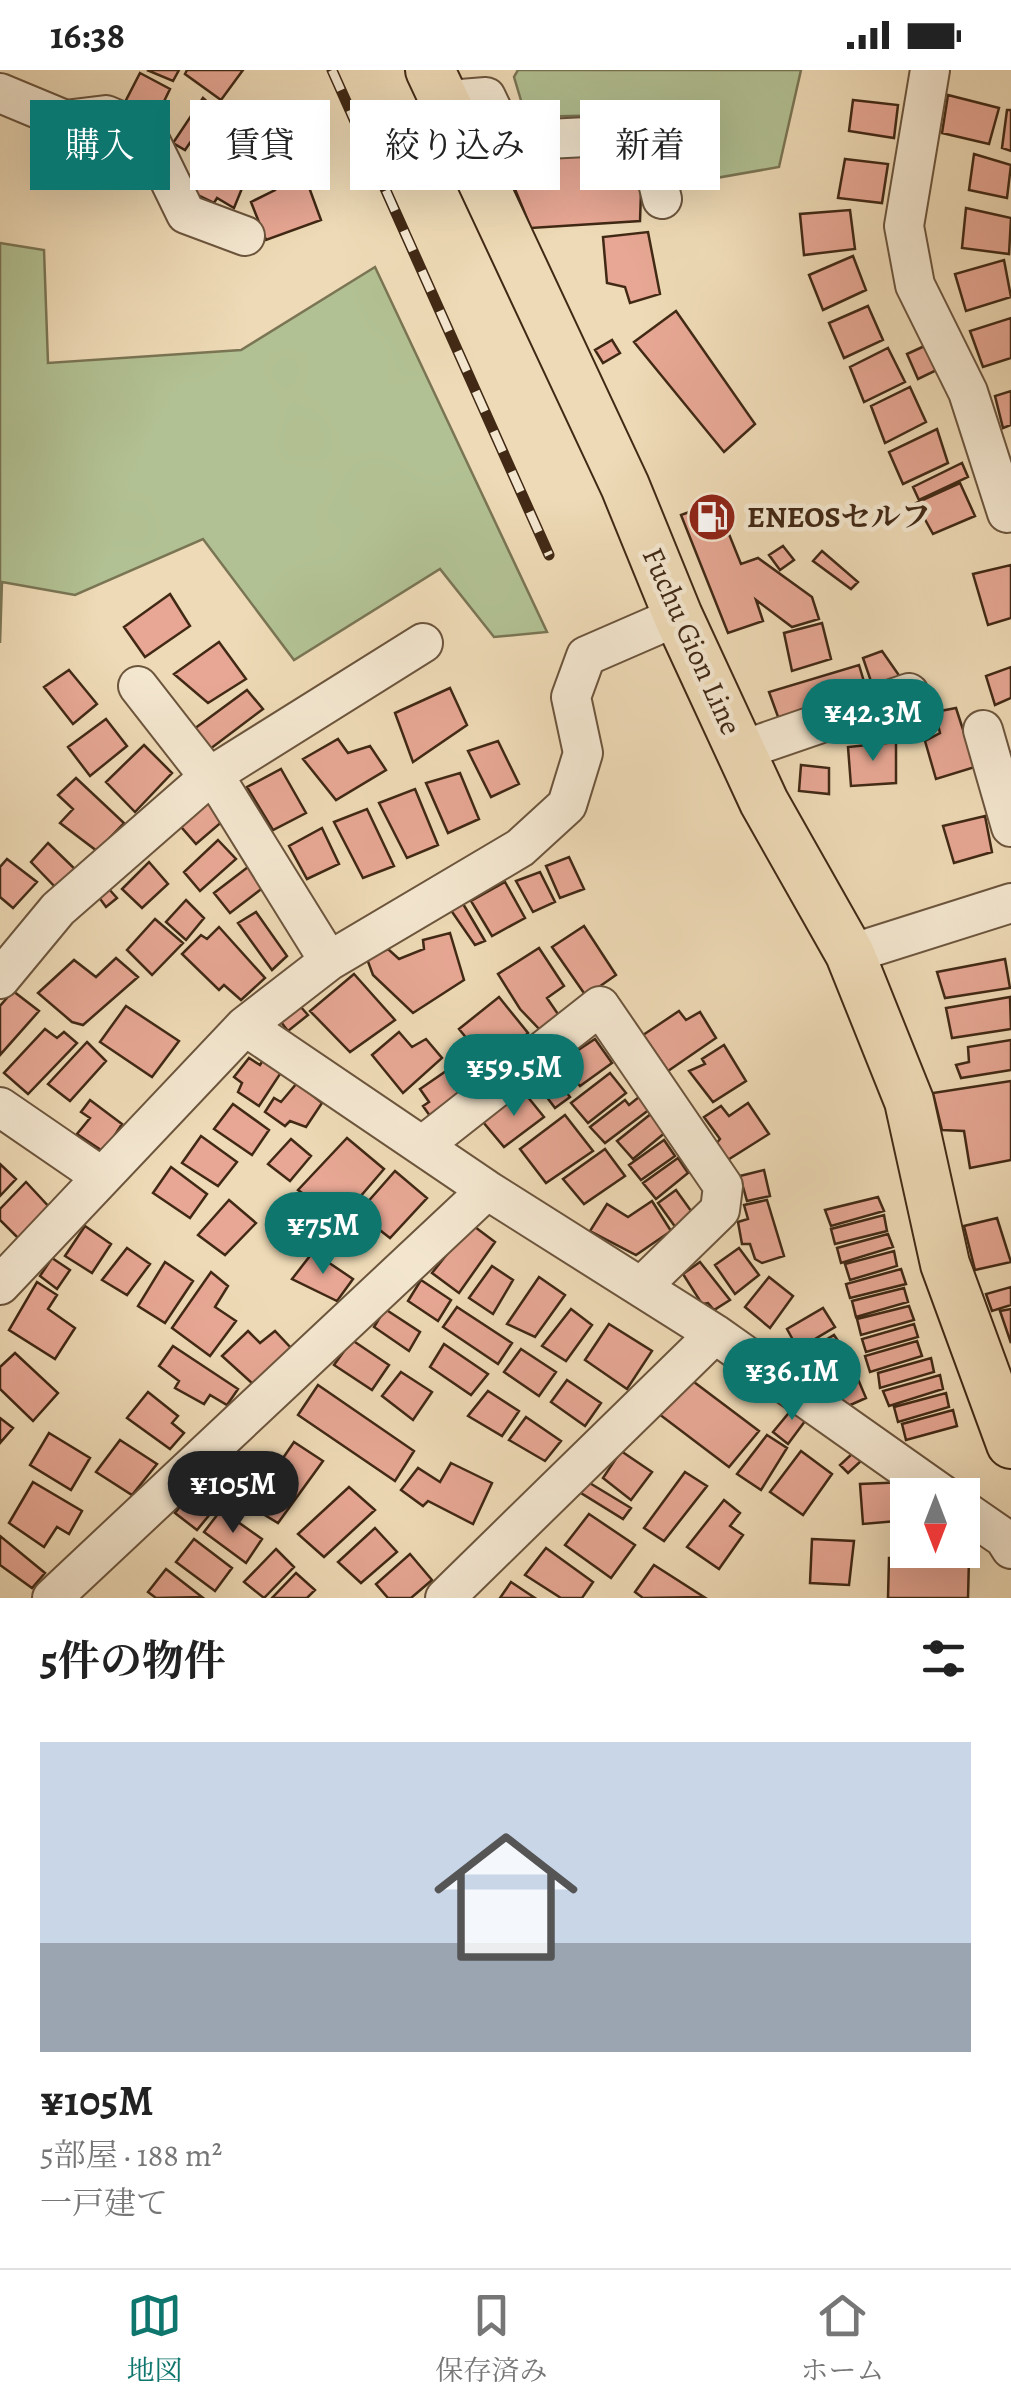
<!DOCTYPE html>
<html lang="ja">
<head>
<meta charset="utf-8">
<style>
  :root { --surface:#fff; --page:#f6f6f6; --text:#222; --muted:#767676; --line:#e0e0e0; --accent:#0f766e }
  body { margin:0; font-family:Alegreya,"Noto Serif JP",serif; background:var(--page); color:var(--text); height:100vh; display:flex; flex-direction:column; font-size:38px; white-space:nowrap }
  * { box-sizing:border-box; margin:0 }
  p { font-size:32px; color:var(--muted) }
  .icon { flex:none; width:55px; height:55px; fill:none; stroke:currentColor; stroke-width:2; stroke-linecap:round; stroke-linejoin:round }
  .map { position:relative; height:1528px; overflow:hidden }
  .side { display:flex; flex-direction:column; background:var(--surface); flex:1 }
  .side>* { flex:none }
  .guide { position:absolute; left:30px; top:30px; width:952px; height:90px; display:flex; gap:20px }
  .needle { width:65px; rotate:180deg }
  .tools { position:absolute; left:890px; top:1408px; display:grid; gap:20px }
  .tools a { display:grid; place-items:center; width:90px; height:90px; border-radius:0px; background:var(--surface); box-shadow:0 10px 40px #0002; font-size:50px }
  .price { position:absolute; translate:-50% -85px; padding:0 22px; border-radius:35px; background:var(--accent); color:#fff; font-size:32px; line-height:65px; filter:drop-shadow(0 2px 5px #0008) }
  .price::after { content:''; position:absolute; left:50%; top:60px; width:30px; height:22px; margin-left:-15px; background:inherit; clip-path:polygon(0 0,100% 0,50% 100%) }
  .price.current { background:#222; color:#fff }
  ul { padding:0; list-style:none }
  li { display:grid; align-content:center; gap:20px; height:530px; padding:0 40px }
  li span { display:grid; place-items:center; height:310px; border-radius:0px; color:#555 }
  li>.icon { margin-inline-start:auto }
  span .icon { width:180px; height:180px; fill:#fffc; stroke-width:1 }
  li b { font-size:42px }
  h2 { display:flex; justify-content:space-between; align-items:center; height:120px; padding:0 40px; font-size:42px }
  .tag { padding:0 35px; border-radius:0px; background:var(--surface); box-shadow:0 10px 40px #0002; font-size:35px; line-height:90px }
  .tag.current { background:var(--accent); color:#fff }
  .status { display:flex; justify-content:space-between; align-items:center; height:70px; padding:0 50px; background:var(--surface); direction:ltr }
  .status svg { height:28px; fill:currentColor }
  .menu { display:flex; justify-content:space-around; align-items:center; height:140px; border-top:2px solid var(--line); background:var(--surface); font-size:28px; color:var(--muted) }
  .menu a { display:grid; justify-items:center; gap:5px }
  .menu .current { color:var(--accent) }
  .map>svg:first-child { display:block }
  .green { fill:#b2c193; stroke:#7a7554; stroke-width:2.5 }
  .building { fill:#e7a794; stroke:#412915; stroke-width:2.5 }
  .lines { fill:none; stroke-linecap:round; stroke-linejoin:round }
  .minor-casing { stroke:#6c553d; stroke-width:42 }
  .major-casing { stroke:#412915; stroke-width:52 }
  .minor { stroke:#f4e7d0; stroke-width:38 }
  .major { stroke:#eedab6; stroke-width:48 }
  .rail-casing { stroke:#412915; stroke-width:11 }
  .rail { stroke:#f4e7d0; stroke-width:8; stroke-dasharray:22; stroke-linecap:butt }
  .labels { text-anchor:middle; dominant-baseline:central; stroke-width:9; stroke-linejoin:round; paint-order:stroke }
  .poi-label { font-size:30px; font-weight:bold; fill:#412915; stroke:#f4e7d0; text-anchor:start }
  .street-label { font-size:30px; fill:#412915; stroke:#f4e7d0 }
</style>
</head>
<body>
<div class="status"><b>16:38</b><svg viewBox="0 0 49 12"><path d="M0 12V9h3v3zM5 12V6h3v6zM10 12V3h3v9zM15 12V0h3v12zM26 1h20v11H26zM47 4h2v5h-2z"/></svg></div>
<div class="map">
<svg width="1011" height="1528" viewBox="0 0 1011 1528">
  <rect width="100%" height="100%" fill="#eedab6"/>
  <filter id="stains"><feTurbulence type="fractalNoise" baseFrequency=".002" numOctaves="4"/><feColorMatrix values="0 0 0 0 .2 0 0 0 0 .09 0 0 0 0 .02 0 0 0 .5 -.17"/></filter>
  <radialGradient id="worn" r=".72"><stop offset=".6" stop-color="#630" stop-opacity="0"/><stop offset="1" stop-color="#630" stop-opacity=".3"/></radialGradient>
  <path class="green" d="M 518,0 L 801,0 L 779,97 L 693,112 L 660,44 L 526,47 L 514,7 Z
    M 0,173 L 44,180 L 48,293 L 241,280 L 375,197 L 547,562 L 494,567 L 440,499 L 294,590 L 203,469 L 75,525 L 2,512 L 0,573 Z"/>
  <path class="building" d="M 147,0 L 179,0 L 173,11 Z
    M 187,0 L 243,0 L 221,30 L 185,4 Z
    M 140,3 L 170,19 L 154,52 L 123,36 Z
    M 948,25 L 999,38 L 989,74 L 942,63 Z
    M 203,28 L 214,38 L 185,80 L 173,73 Z
    M 853,30 L 898,35 L 894,68 L 849,61 Z
    M 1007,40 L 1011,40 L 1011,81 L 1002,78 Z
    M 223,58 L 258,79 L 234,138 L 217,128 L 214,133 L 189,121 L 210,73 L 216,75 Z
    M 500,83 L 624,84 L 641,122 L 640,151 L 531,158 Z
    M 974,84 L 1011,95 L 1007,128 L 969,120 Z
    M 845,89 L 888,94 L 882,133 L 838,128 Z
    M 299,90 L 321,150 L 266,170 L 251,132 L 275,120 L 271,103 Z
    M 966,138 L 1011,148 L 1009,184 L 962,178 Z
    M 850,140 L 855,179 L 804,185 L 800,144 Z
    M 648,162 L 660,224 L 630,233 L 625,217 L 607,213 L 603,167 Z
    M 853,186 L 866,220 L 823,240 L 809,205 Z
    M 1004,190 L 1011,227 L 966,241 L 955,204 Z
    M 868,236 L 883,270 L 844,288 L 829,253 Z
    M 676,241 L 755,354 L 724,382 L 634,272 Z
    M 1011,248 L 1011,288 L 983,297 L 970,261 Z
    M 612,270 L 620,283 L 603,293 L 595,280 Z
    M 929,274 L 941,298 L 918,309 L 907,284 Z
    M 888,278 L 905,312 L 864,332 L 850,297 Z
    M 910,317 L 926,352 L 885,373 L 871,336 Z
    M 1011,321 L 1011,355 L 1003,358 L 995,326 Z
    M 937,359 L 948,393 L 903,414 L 889,382 Z
    M 962,393 L 968,407 L 919,430 L 913,417 Z
    M 960,413 L 975,446 L 933,464 L 916,433 Z
    M 716,432 L 741,494 L 758,488 L 812,527 L 819,549 L 792,557 L 756,530 L 763,551 L 728,563 L 681,445 Z
    M 783,476 L 794,490 L 780,500 L 769,485 Z
    M 822,481 L 858,512 L 851,519 L 813,491 Z
    M 1011,495 L 1011,548 L 988,555 L 973,504 Z
    M 170,524 L 190,556 L 145,587 L 124,557 Z
    M 822,553 L 831,589 L 792,601 L 784,563 Z
    M 219,572 L 246,609 L 208,633 L 174,604 Z
    M 882,581 L 905,614 L 876,626 L 863,588 Z
    M 859,595 L 868,625 L 781,655 L 769,622 Z
    M 1011,597 L 1011,628 L 995,635 L 986,606 Z
    M 69,600 L 97,634 L 73,654 L 44,617 Z
    M 450,618 L 467,655 L 413,692 L 395,643 Z
    M 247,620 L 263,639 L 210,679 L 194,659 Z
    M 956,638 L 975,697 L 936,709 L 925,671 L 940,663 L 935,642 Z
    M 106,649 L 127,676 L 90,706 L 68,677 Z
    M 865,651 L 869,665 L 845,672 L 841,659 Z
    M 338,669 L 348,683 L 370,676 L 386,700 L 336,730 L 303,689 Z
    M 498,671 L 519,714 L 491,727 L 468,681 Z
    M 896,672 L 896,713 L 851,716 L 848,677 Z
    M 144,675 L 172,703 L 135,742 L 106,712 Z
    M 801,695 L 829,698 L 829,724 L 799,721 Z
    M 281,699 L 306,743 L 273,760 L 247,717 Z
    M 460,703 L 479,749 L 448,763 L 426,713 Z
    M 76,708 L 124,753 L 97,781 L 60,753 L 73,739 L 58,725 Z
    M 415,719 L 438,775 L 407,788 L 379,733 Z
    M 203,727 L 224,750 L 196,774 L 176,751 Z
    M 367,739 L 394,796 L 363,808 L 334,752 Z
    M 985,746 L 992,782 L 954,793 L 943,756 Z
    M 322,758 L 339,794 L 307,809 L 289,776 Z
    M 218,770 L 236,789 L 200,821 L 184,802 Z
    M 48,773 L 78,802 L 59,821 L 31,792 Z
    M 569,787 L 584,819 L 560,828 L 546,796 Z
    M 7,789 L 37,812 L 13,838 L 0,827 L 0,797 Z
    M 149,792 L 168,814 L 142,838 L 122,819 Z
    M 248,797 L 264,817 L 230,843 L 214,823 Z
    M 540,802 L 555,832 L 533,842 L 516,811 Z
    M 505,812 L 525,848 L 492,866 L 471,831 Z
    M 108,818 L 117,828 L 106,837 L 98,826 Z
    M 459,827 L 485,871 L 475,875 L 448,836 Z
    M 186,830 L 204,848 L 186,870 L 166,852 Z
    M 256,842 L 287,886 L 272,900 L 238,853 Z
    M 155,849 L 183,873 L 152,905 L 127,880 Z
    M 584,856 L 616,905 L 586,926 L 552,877 Z
    M 219,857 L 265,908 L 241,930 L 224,915 L 219,920 L 182,884 L 201,865 L 207,869 Z
    M 450,863 L 464,910 L 413,943 L 373,905 L 367,889 L 388,879 L 399,889 L 424,879 L 423,870 Z
    M 539,878 L 564,916 L 547,928 L 562,950 L 542,962 L 520,939 L 498,904 Z
    M 116,888 L 138,907 L 83,955 L 72,952 L 38,923 L 74,890 L 96,907 Z
    M 1005,889 L 1010,918 L 945,928 L 937,902 Z
    M 354,904 L 395,950 L 350,982 L 310,941 Z
    M 13,921 L 39,941 L 0,985 L 0,936 Z
    M 499,927 L 528,963 L 499,990 L 491,983 L 481,986 L 459,959 Z
    M 1010,927 L 1011,959 L 952,968 L 946,938 Z
    M 126,936 L 179,971 L 152,1007 L 100,972 Z
    M 300,936 L 308,945 L 288,961 L 281,952 Z
    M 679,941 L 686,950 L 700,942 L 716,968 L 668,1001 L 643,965 Z
    M 45,959 L 57,968 L 64,962 L 77,973 L 28,1024 L 4,1003 Z
    M 399,962 L 412,977 L 426,969 L 442,988 L 403,1023 L 372,985 Z
    M 595,969 L 612,993 L 580,1016 L 560,992 Z
    M 1011,970 L 1011,1000 L 961,1008 L 956,995 L 969,992 L 968,977 Z
    M 87,972 L 106,991 L 70,1031 L 48,1014 Z
    M 724,975 L 746,1011 L 713,1032 L 689,1001 L 705,994 L 702,989 Z
    M 265,987 L 282,1001 L 259,1036 L 238,1022 L 242,1013 L 234,1007 L 249,988 L 260,995 Z
    M 449,999 L 465,1021 L 430,1046 L 423,1036 L 429,1032 L 420,1019 Z
    M 548,999 L 570,1027 L 555,1038 L 531,1006 Z
    M 610,1003 L 626,1023 L 588,1053 L 571,1033 Z
    M 1011,1011 L 1011,1090 L 970,1098 L 964,1061 L 942,1060 L 933,1023 Z
    M 297,1013 L 322,1033 L 306,1057 L 290,1051 L 285,1056 L 265,1042 L 274,1028 L 281,1032 Z
    M 523,1021 L 544,1047 L 504,1077 L 483,1052 Z
    M 644,1023 L 654,1036 L 605,1073 L 590,1057 L 625,1030 L 629,1035 Z
    M 90,1030 L 122,1054 L 104,1082 L 77,1064 L 90,1048 L 81,1042 Z
    M 748,1033 L 769,1064 L 726,1091 L 715,1075 L 720,1069 L 704,1047 L 721,1036 L 729,1046 Z
    M 233,1034 L 269,1060 L 252,1085 L 214,1059 Z
    M 657,1039 L 672,1057 L 633,1089 L 617,1071 Z
    M 565,1045 L 593,1081 L 546,1113 L 520,1079 Z
    M 201,1066 L 237,1092 L 218,1116 L 182,1093 Z
    M 347,1068 L 384,1099 L 353,1135 L 337,1124 L 322,1137 L 298,1120 Z
    M 291,1069 L 311,1086 L 290,1111 L 268,1094 Z
    M 664,1070 L 675,1086 L 641,1110 L 629,1095 Z
    M 605,1079 L 625,1106 L 584,1134 L 563,1109 Z
    M 678,1088 L 688,1103 L 656,1129 L 643,1113 Z
    M 0,1094 L 16,1109 L 0,1126 Z
    M 171,1097 L 207,1124 L 190,1148 L 153,1123 Z
    M 764,1100 L 770,1126 L 747,1131 L 740,1106 Z
    M 395,1101 L 427,1128 L 390,1168 L 358,1143 Z
    M 26,1112 L 51,1139 L 20,1170 L 0,1150 L 0,1139 Z
    M 676,1120 L 694,1145 L 676,1158 L 658,1133 Z
    M 878,1127 L 884,1141 L 831,1156 L 825,1140 Z
    M 229,1130 L 256,1153 L 225,1185 L 198,1165 Z
    M 767,1130 L 784,1186 L 762,1193 L 755,1189 L 750,1174 L 742,1174 L 738,1152 L 748,1149 L 744,1135 Z
    M 652,1131 L 671,1161 L 636,1185 L 590,1161 L 607,1134 L 628,1147 Z
    M 884,1145 L 887,1161 L 835,1174 L 831,1159 Z
    M 997,1148 L 1011,1192 L 975,1200 L 964,1156 Z
    M 471,1154 L 495,1172 L 459,1223 L 432,1203 Z
    M 85,1156 L 111,1174 L 92,1203 L 65,1186 Z
    M 888,1164 L 893,1177 L 841,1193 L 837,1178 Z
    M 127,1178 L 150,1194 L 127,1225 L 102,1210 Z
    M 739,1178 L 759,1205 L 735,1224 L 715,1195 Z
    M 894,1181 L 897,1196 L 850,1210 L 845,1194 Z
    M 313,1182 L 353,1209 L 337,1231 L 292,1209 Z
    M 52,1188 L 70,1200 L 57,1219 L 40,1206 Z
    M 165,1192 L 193,1211 L 165,1253 L 138,1236 Z
    M 700,1192 L 730,1230 L 714,1240 L 708,1233 L 702,1234 L 683,1204 Z
    M 492,1196 L 513,1210 L 493,1244 L 469,1228 Z
    M 901,1199 L 906,1214 L 850,1228 L 846,1214 Z
    M 211,1202 L 228,1216 L 215,1237 L 236,1251 L 210,1286 L 172,1258 Z
    M 539,1207 L 565,1225 L 535,1267 L 507,1254 Z
    M 769,1207 L 793,1226 L 770,1258 L 745,1237 Z
    M 421,1210 L 451,1230 L 438,1251 L 408,1231 Z
    M 37,1212 L 57,1225 L 48,1239 L 75,1258 L 55,1289 L 9,1260 Z
    M 1011,1217 L 1011,1235 L 992,1241 L 986,1224 Z
    M 904,1218 L 908,1232 L 856,1247 L 852,1231 Z
    M 909,1236 L 914,1250 L 861,1265 L 857,1249 Z
    M 457,1237 L 512,1273 L 498,1294 L 443,1257 Z
    M 823,1238 L 835,1257 L 798,1279 L 787,1259 Z
    M 385,1239 L 420,1262 L 409,1281 L 374,1257 Z
    M 571,1239 L 592,1255 L 566,1291 L 542,1276 Z
    M 1011,1239 L 1011,1273 L 1000,1241 Z
    M 609,1254 L 652,1281 L 627,1319 L 585,1290 Z
    M 914,1254 L 918,1267 L 866,1282 L 862,1269 Z
    M 248,1261 L 260,1273 L 275,1261 L 291,1278 L 253,1314 L 222,1286 Z
    M 834,1265 L 849,1287 L 816,1306 L 802,1284 Z
    M 352,1270 L 389,1295 L 372,1320 L 334,1295 Z
    M 917,1271 L 922,1286 L 870,1302 L 865,1286 Z
    M 444,1274 L 488,1304 L 471,1325 L 430,1297 Z
    M 173,1276 L 238,1319 L 227,1335 L 210,1325 L 204,1334 L 175,1318 L 179,1311 L 159,1296 Z
    M 521,1279 L 556,1302 L 539,1326 L 504,1302 Z
    M 15,1283 L 58,1323 L 33,1351 L 0,1319 L 0,1297 Z
    M 931,1288 L 934,1302 L 880,1318 L 878,1303 Z
    M 852,1295 L 866,1328 L 848,1336 L 827,1321 L 822,1308 Z
    M 401,1302 L 432,1322 L 413,1350 L 382,1326 Z
    M 940,1305 L 943,1319 L 889,1336 L 883,1321 Z
    M 690,1309 L 759,1361 L 729,1397 L 655,1341 Z
    M 567,1310 L 601,1333 L 585,1356 L 551,1332 Z
    M 318,1315 L 414,1381 L 395,1411 L 298,1345 Z
    M 488,1321 L 519,1341 L 502,1366 L 468,1346 Z
    M 148,1322 L 178,1346 L 172,1353 L 184,1363 L 170,1379 L 127,1348 Z
    M 946,1323 L 949,1337 L 898,1352 L 894,1337 Z
    M 797,1333 L 811,1343 L 788,1374 L 773,1362 Z
    M 953,1340 L 957,1356 L 906,1370 L 902,1354 Z
    M 526,1347 L 561,1371 L 545,1391 L 509,1370 Z
    M 0,1348 L 13,1358 L 0,1373 Z
    M 49,1363 L 90,1388 L 71,1420 L 30,1395 Z
    M 767,1365 L 787,1378 L 761,1420 L 737,1404 Z
    M 120,1370 L 157,1394 L 132,1425 L 96,1402 Z
    M 294,1372 L 323,1391 L 278,1453 L 250,1436 Z
    M 621,1381 L 652,1402 L 631,1430 L 603,1408 Z
    M 801,1381 L 832,1404 L 803,1445 L 770,1422 Z
    M 853,1383 L 861,1391 L 848,1403 L 840,1395 Z
    M 451,1393 L 492,1413 L 473,1454 L 428,1431 L 423,1436 L 401,1420 L 418,1398 L 440,1412 Z
    M 685,1402 L 707,1416 L 664,1471 L 644,1458 Z
    M 201,1409 L 224,1427 L 197,1460 L 175,1443 Z
    M 33,1412 L 82,1441 L 69,1464 L 57,1457 L 44,1477 L 9,1453 Z
    M 588,1412 L 631,1438 L 623,1449 L 581,1423 Z
    M 907,1412 L 908,1450 L 863,1454 L 860,1414 Z
    M 349,1417 L 375,1440 L 324,1487 L 298,1464 Z
    M 724,1430 L 740,1443 L 730,1456 L 743,1465 L 719,1499 L 687,1477 Z
    M 221,1440 L 262,1469 L 246,1493 L 204,1462 Z
    M 589,1444 L 635,1475 L 611,1508 L 565,1475 Z
    M 375,1458 L 397,1482 L 361,1513 L 338,1492 Z
    M 0,1466 L 45,1503 L 32,1518 L 0,1495 Z
    M 194,1469 L 232,1498 L 215,1521 L 176,1492 Z
    M 812,1469 L 854,1471 L 849,1515 L 810,1513 Z
    M 546,1478 L 593,1512 L 582,1528 L 561,1528 L 525,1505 Z
    M 276,1479 L 294,1497 L 264,1528 L 244,1512 Z
    M 410,1484 L 432,1510 L 411,1528 L 388,1528 L 376,1514 Z
    M 889,1488 L 969,1489 L 968,1528 L 888,1528 Z
    M 654,1495 L 704,1527 L 643,1528 L 635,1522 Z
    M 166,1499 L 202,1527 L 156,1528 L 148,1522 Z
    M 296,1503 L 315,1520 L 307,1528 L 272,1528 Z
    M 511,1512 L 535,1528 L 500,1528 Z"/>
  <g class="lines">
    <g class="minor-casing">
      <path id="minor" d="M 930,0 L 904,156 L 915,215 L 968,322 L 1007,443 L 1011,442
        M 0,23 L 65,50 L 106,45 L 146,62 L 186,144 L 245,166
        M 461,29 L 486,27 L 507,71 L 646,64 L 662,129
        M 138,616 L 209,707
        M 983,660 L 1011,757
        M 740,681 L 909,623
        M 213,704 L 329,891
        M 850,884 L 1011,833
        M 0,909 L 58,839 L 209,707 L 423,573
        M 245,956 L 487,1120 L 715,1264 L 943,1425
        M 0,1037 L 102,1107
        M 422,1076 L 600,936 L 723,1116 L 720,1140 L 641,1217
        M 0,1215 L 245,956 L 329,891 L 520,778 L 567,735 L 583,683 L 571,627 L 586,586 L 678,546
        M 962,1439 L 1004,1468 L 1011,1479
        M 52,1528 L 487,1120
        M 445,1528 L 715,1264"/>
    </g>
    <g class="major-casing">
      <path id="major" d="M 430,0 L 625,416 L 678,546 L 764,732 L 850,884 L 909,1031 L 945,1194 L 1011,1374"/>
    </g>
    <use href="#minor" class="minor"/>
    <use href="#major" class="major"/>
    <g class="rail-casing">
      <path id="rail" d="M 332,0 L 549,485"/>
    </g>
    <use href="#rail" class="rail"/>
  </g>
  <defs>
    <g id="fuel-disc" transform="scale(2.5)"><circle r="9.5" fill="#8f2418" stroke="#f4e7d0"/><path d="M-5.5-6h7V0h2V4h1.3V-2.5L3-4.5l.8-.8L6-3V5H2.5V1h-1V6h-7ZM-4.2-4.7v3.2H.2V-4.7Z" fill="#fff"/></g>
  </defs>
  <g fill-rule="evenodd">
    <use href="#fuel-disc" x="712" y="447"/>
  </g>
  <g class="labels">
    <g class="poi-label">
      <text x="747" y="447">ENEOSセルフ</text>
    </g>
    <g class="street-label">
      <text transform="translate(692 571) rotate(66)">Fuchu Gion Line</text>
    </g>
  </g>
  <rect width="100%" height="100%" filter="url(#stains)"/>
  <rect width="100%" height="100%" fill="url(#worn)"/>
</svg>
<div class="tools">
<a><svg class="needle" viewBox="-14 -14 28 28"><path d="M0-13l5 13h-10z" fill="#e53935"/><path d="M0 13l5-13h-10z" fill="#767676"/></svg></a>
</div>
<b class="price" style="left:873px;top:694px">¥42.3M</b>
<b class="price" style="left:514px;top:1049px">¥59.5M</b>
<b class="price" style="left:323px;top:1207px">¥75M</b>
<b class="price" style="left:792px;top:1353px">¥36.1M</b>
<b class="price current" style="left:233px;top:1466px">¥105M</b>
<div class="guide">
<a class="tag current">購入</a>
<a class="tag">賃貸</a>
<a class="tag">絞り込み</a>
<a class="tag">新着</a>
</div>
</div>
<section class="side">
<h2>5件の物件<svg class="icon" aria-label="filters" viewBox="0 0 24 24"><path d="M4 7h16M4 17h16"/><circle cx="9" cy="7" r="2"/><circle cx="15" cy="17" r="2"/></svg></h2>
<ul>
<li><span style="background:linear-gradient(#c9d6e8 65%,#9aa5b1 0)"><svg class="icon" aria-label="home" viewBox="0 0 24 24"><path d="M3 11l9-7 9 7M6 9v11h12V9"/></svg></span><div><b>¥105M</b><p>5部屋 · 188 m²</p><p>一戸建て</p></div></li>
</ul>
</section>
<nav class="menu">
<a class="current"><svg class="icon" aria-label="map" viewBox="0 0 24 24"><path d="M3 6l6-2 6 2 6-2v14l-6 2-6-2-6 2zM9 4v14M15 6v14"/></svg>地図</a>
<a><svg class="icon" aria-label="saved" viewBox="0 0 24 24"><path d="M7 4h10v16l-5-4-5 4z"/></svg>保存済み</a>
<a><svg class="icon" aria-label="home" viewBox="0 0 24 24"><path d="M3 11l9-7 9 7M6 9v11h12V9"/></svg>ホーム</a>
</nav>
</body>
</html>
